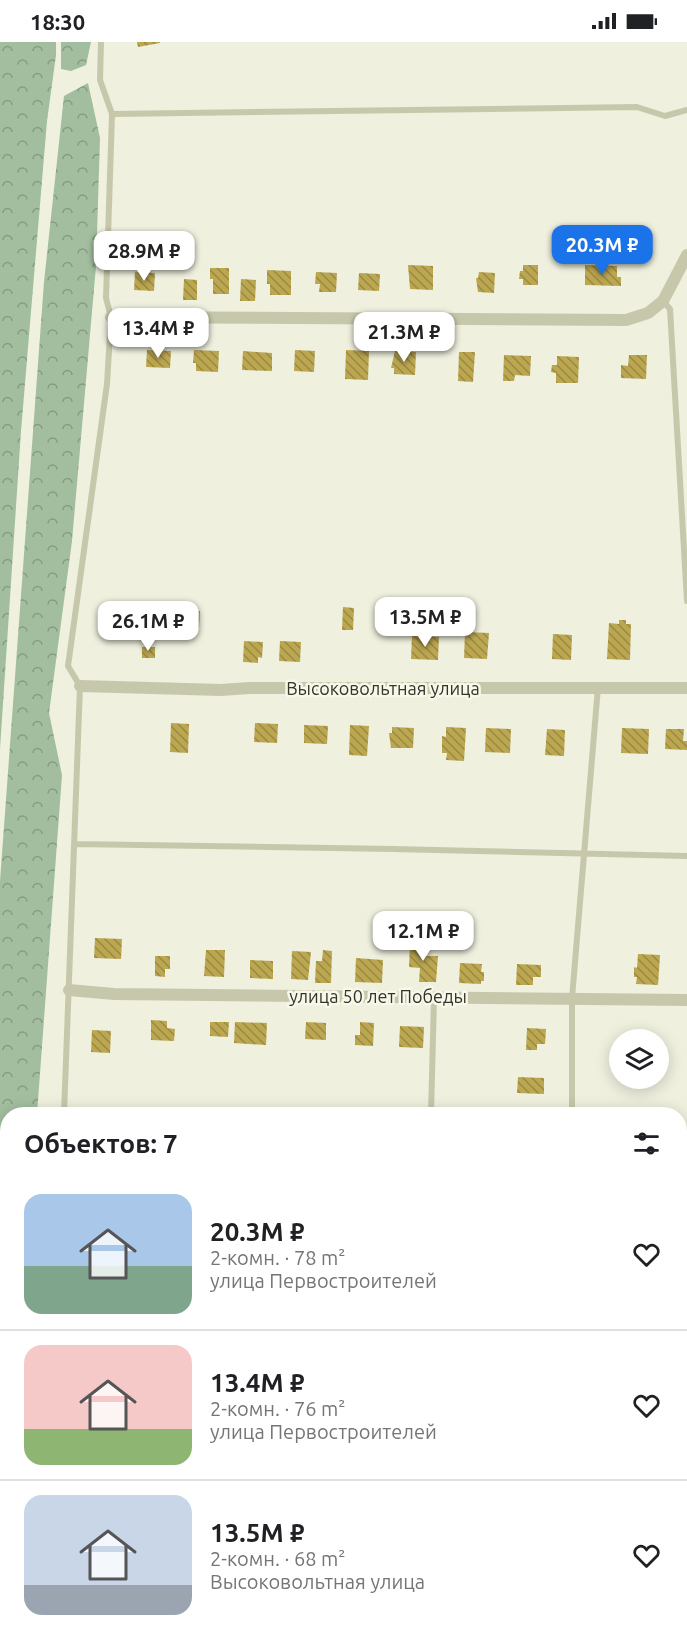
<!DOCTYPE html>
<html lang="ru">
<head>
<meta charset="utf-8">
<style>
  :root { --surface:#fff; --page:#f6f6f6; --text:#202124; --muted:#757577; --line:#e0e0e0; --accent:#1a73e8 }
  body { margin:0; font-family:Ubuntu,sans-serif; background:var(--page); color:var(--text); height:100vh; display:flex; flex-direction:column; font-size:22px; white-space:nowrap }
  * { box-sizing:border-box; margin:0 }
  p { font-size:20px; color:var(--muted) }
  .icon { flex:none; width:33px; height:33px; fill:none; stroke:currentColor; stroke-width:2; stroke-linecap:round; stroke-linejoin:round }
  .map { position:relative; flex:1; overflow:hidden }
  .sheet { position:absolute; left:0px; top:1065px; width:687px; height:534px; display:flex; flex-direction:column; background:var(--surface); border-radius:24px 24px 0 0; box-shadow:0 3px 15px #0003 }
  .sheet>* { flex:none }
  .buttons { position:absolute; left:609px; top:987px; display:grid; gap:12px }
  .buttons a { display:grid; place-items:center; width:60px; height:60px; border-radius:50%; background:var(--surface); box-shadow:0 3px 15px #0003; font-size:30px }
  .price { position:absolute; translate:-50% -51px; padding:0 14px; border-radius:12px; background:#fff; color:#222; font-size:20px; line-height:39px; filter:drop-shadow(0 2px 3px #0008) }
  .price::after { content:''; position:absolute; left:50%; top:36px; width:18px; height:14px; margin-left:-9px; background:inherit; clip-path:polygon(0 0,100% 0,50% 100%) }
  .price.active { background:var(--accent); color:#fff }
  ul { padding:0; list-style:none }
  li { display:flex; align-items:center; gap:18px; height:150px; padding:0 24px }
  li+li { border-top:2px solid var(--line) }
  li span { display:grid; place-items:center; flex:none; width:168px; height:120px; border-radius:18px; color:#555 }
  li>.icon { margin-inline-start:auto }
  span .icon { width:72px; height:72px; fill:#fffc; stroke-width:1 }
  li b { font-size:26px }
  h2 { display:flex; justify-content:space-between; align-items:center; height:72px; padding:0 24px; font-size:26px }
  .status { display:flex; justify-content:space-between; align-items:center; height:42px; padding:0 30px; background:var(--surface); direction:ltr }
  .status svg { height:16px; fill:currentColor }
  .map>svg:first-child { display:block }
  .forest { fill:url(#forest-crowns) }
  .building { fill:url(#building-back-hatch) }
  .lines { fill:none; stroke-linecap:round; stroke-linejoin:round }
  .lane { stroke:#c7c8ab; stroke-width:6 }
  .street { stroke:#c7c8ab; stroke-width:12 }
  .labels { text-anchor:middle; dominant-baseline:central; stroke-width:5; stroke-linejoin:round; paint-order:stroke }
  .street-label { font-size:18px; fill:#363429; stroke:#f7f8ea }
</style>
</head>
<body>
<div class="status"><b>18:30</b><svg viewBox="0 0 49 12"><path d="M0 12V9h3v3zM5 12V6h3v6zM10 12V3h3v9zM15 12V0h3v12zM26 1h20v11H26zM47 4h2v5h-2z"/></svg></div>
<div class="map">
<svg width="687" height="1599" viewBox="0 0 687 1599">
  <defs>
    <pattern id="forest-crowns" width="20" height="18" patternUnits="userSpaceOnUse" patternTransform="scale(1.5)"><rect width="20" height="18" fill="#a2be9f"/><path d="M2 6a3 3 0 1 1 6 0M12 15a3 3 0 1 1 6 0" fill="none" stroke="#859b82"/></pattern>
    <pattern id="building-back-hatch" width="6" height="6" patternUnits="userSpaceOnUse" patternTransform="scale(1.5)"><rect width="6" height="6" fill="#bca751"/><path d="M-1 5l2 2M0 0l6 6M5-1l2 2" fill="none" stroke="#9a8943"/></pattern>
  </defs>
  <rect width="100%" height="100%" fill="#eff0de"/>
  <path class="forest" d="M 0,0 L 56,0 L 56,13 L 47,79 L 21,389 L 0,707 Z
    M 61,0 L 91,0 L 86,23 L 71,29 L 61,27 Z
    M 88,41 L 100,96 L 96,224 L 72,499 L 49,671 L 62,733 L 37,1072 L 8,1072 L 8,1586 L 3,1599 L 0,1599 L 0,839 L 44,240 L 64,54 Z"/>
  <path class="building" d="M 137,0 L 160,0 L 160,1 L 138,5 Z
    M 408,223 L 433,224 L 433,248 L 410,247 Z
    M 523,223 L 538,223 L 538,243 L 523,243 L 523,237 L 519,237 L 520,229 L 523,229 Z
    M 585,223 L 617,224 L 617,235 L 621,235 L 621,244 L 585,243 Z
    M 210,226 L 229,226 L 229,252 L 213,252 L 213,237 L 210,237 Z
    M 267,228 L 291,229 L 291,253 L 270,253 L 270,242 L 267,242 Z
    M 135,230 L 155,231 L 154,249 L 134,248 Z
    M 316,230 L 337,231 L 336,250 L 319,250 L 320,242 L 315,242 Z
    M 479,230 L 495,231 L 494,251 L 478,250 L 476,236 L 478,236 Z
    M 359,231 L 380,232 L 379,249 L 358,248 Z
    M 184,237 L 197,238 L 197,258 L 183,258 Z
    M 241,237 L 256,238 L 255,259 L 240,259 Z
    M 147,308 L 171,309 L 170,326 L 146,325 Z
    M 194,308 L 219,309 L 218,330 L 196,329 L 196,321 L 193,321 Z
    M 295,308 L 315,309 L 314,330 L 294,329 Z
    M 346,308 L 369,309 L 368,338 L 345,337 Z
    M 243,309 L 272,311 L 272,329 L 242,328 Z
    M 395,309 L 416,310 L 415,333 L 394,332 L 394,326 L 391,326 Z
    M 459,310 L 475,310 L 473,340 L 458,339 Z
    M 504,313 L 531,314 L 530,334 L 515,333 L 514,339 L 503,339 Z
    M 629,313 L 647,313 L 646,337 L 621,336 L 621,323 L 628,324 Z
    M 557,314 L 579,315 L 578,341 L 556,341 L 556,331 L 551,330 L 552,323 L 557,323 Z
    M 343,565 L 354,566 L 353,588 L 342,588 Z
    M 188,569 L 200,569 L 199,586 L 188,585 Z
    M 619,578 L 626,578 L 626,582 L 631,582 L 630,618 L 607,617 L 609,581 L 619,582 Z
    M 465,590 L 489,591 L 487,617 L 464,616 Z
    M 553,592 L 572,593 L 571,618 L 552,617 Z
    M 412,594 L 439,595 L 438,618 L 411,617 Z
    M 244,599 L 263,600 L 262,616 L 258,615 L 258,621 L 243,620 Z
    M 280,599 L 301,600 L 300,620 L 279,619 Z
    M 142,605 L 155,605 L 155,616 L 142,616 Z
    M 171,681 L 189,682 L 188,711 L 170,710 Z
    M 255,681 L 278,682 L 277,701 L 254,700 Z
    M 304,683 L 328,684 L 327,702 L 304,701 Z
    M 350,683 L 369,684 L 367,714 L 349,713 Z
    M 392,685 L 414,686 L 413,706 L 391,706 L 389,691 L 392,691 Z
    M 446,685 L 466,686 L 464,719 L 446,718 L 447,711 L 442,711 L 442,694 L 446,695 Z
    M 486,686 L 511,687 L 510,711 L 485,710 Z
    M 622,686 L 649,687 L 648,712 L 621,711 Z
    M 547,687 L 565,688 L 564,714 L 545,713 Z
    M 666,687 L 684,687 L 683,699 L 687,699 L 687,708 L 665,707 Z
    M 95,896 L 122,897 L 121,917 L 94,916 Z
    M 410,900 L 426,901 L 425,914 L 438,914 L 436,940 L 419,940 L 420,926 L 409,925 Z
    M 206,908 L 225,908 L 224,935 L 204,934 Z
    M 323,908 L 332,909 L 331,941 L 315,941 L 316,919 L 322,919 Z
    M 292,909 L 311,910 L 308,938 L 291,937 Z
    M 638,912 L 660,913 L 658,943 L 636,942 L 637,935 L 634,935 L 634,925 L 637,926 Z
    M 155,914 L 170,914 L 170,927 L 165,927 L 165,935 L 155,934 Z
    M 356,916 L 383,918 L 382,941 L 355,940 Z
    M 250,918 L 273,919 L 273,937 L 250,936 Z
    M 460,921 L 482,922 L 481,930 L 484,930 L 484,939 L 481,939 L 481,942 L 459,941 Z
    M 517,922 L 541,923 L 541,935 L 533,935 L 533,943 L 516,943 Z
    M 151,978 L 167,979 L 167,986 L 175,987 L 174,999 L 151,998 Z
    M 210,980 L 229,980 L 228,995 L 210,994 Z
    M 235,980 L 267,981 L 266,1003 L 234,1001 Z
    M 306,980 L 326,981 L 326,998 L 305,997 Z
    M 360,980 L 374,981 L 373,1004 L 355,1003 L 355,993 L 360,993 Z
    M 400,984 L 424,985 L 423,1006 L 399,1005 Z
    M 527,986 L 546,987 L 545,1002 L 537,1002 L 537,1008 L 526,1008 Z
    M 92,988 L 111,989 L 110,1011 L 91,1010 Z
    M 518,1035 L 544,1036 L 544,1052 L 517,1051 Z
    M 73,1592 L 95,1592 L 95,1598 L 73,1598 Z
    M 172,1592 L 194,1592 L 194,1599 L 171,1599 Z
    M 257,1592 L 272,1592 L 272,1597 L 257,1597 Z
    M 284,1592 L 307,1592 L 307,1599 L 284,1599 Z
    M 338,1592 L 358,1592 L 357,1599 L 338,1599 Z
    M 541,1592 L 563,1592 L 563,1599 L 540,1599 Z
    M 606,1592 L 626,1592 L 626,1599 L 606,1599 Z
    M 651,1592 L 666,1592 L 666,1599 L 651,1599 Z"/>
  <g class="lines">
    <path class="lane" d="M 112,72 L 637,65 L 665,74 L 687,68
      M 663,259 L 670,267 L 687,559
      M 74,802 L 393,807 L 687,814
      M 64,1072 L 80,644 L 68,624 L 107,342 L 111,275 L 106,256 L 112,72 L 100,38 L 101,0
      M 431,1072 L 434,956
      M 572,1072 L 572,956 L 598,645
      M 35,1599 L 35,1592
      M 587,1599 L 587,1592"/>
    <path class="street" d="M 111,275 L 626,278 L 648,271 L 663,259 L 687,213
      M 80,644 L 221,648 L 249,646 L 687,646
      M 69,948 L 114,952 L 687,958
      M 680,1263 L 687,1263
      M 680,1566 L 687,1566"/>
  </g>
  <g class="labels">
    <g class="street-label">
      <text x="383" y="646">Высоковольтная улица</text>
      <text x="378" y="954">улица 50 лет Победы</text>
    </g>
  </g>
</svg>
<div class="buttons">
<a><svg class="icon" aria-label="layers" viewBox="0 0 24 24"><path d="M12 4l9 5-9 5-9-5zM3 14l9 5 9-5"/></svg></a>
</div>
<b class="price active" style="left:602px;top:234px">20.3M ₽</b>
<b class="price" style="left:144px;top:240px">28.9M ₽</b>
<b class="price" style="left:158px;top:317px">13.4M ₽</b>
<b class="price" style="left:404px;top:321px">21.3M ₽</b>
<b class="price" style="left:425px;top:606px">13.5M ₽</b>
<b class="price" style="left:148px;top:610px">26.1M ₽</b>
<b class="price" style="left:423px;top:920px">12.1M ₽</b>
<section class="sheet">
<h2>Объектов: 7<svg class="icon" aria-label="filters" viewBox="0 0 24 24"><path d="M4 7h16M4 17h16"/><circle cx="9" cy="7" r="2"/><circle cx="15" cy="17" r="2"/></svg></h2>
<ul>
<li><span style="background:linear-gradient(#a9c7e8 60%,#7fa58c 0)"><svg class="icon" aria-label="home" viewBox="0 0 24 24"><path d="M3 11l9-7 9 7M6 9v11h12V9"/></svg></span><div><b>20.3M ₽</b><p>2-комн. · 78 m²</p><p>улица Первостроителей</p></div><svg class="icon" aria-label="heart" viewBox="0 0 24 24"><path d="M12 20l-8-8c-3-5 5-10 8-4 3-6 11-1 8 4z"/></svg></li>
<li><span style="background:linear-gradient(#f6c9c9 70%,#8fb573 0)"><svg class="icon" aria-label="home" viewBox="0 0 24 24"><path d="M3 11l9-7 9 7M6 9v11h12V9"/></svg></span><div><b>13.4M ₽</b><p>2-комн. · 76 m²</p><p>улица Первостроителей</p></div><svg class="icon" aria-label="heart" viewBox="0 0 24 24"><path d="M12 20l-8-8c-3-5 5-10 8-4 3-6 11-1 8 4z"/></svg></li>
<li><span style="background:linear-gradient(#c9d6e8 75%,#9aa5b1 0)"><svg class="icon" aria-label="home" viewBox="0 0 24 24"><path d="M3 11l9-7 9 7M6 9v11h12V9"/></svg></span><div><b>13.5M ₽</b><p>2-комн. · 68 m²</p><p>Высоковольтная улица</p></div><svg class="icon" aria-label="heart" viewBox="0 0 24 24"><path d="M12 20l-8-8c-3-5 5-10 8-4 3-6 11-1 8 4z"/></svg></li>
</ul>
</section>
</div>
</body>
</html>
